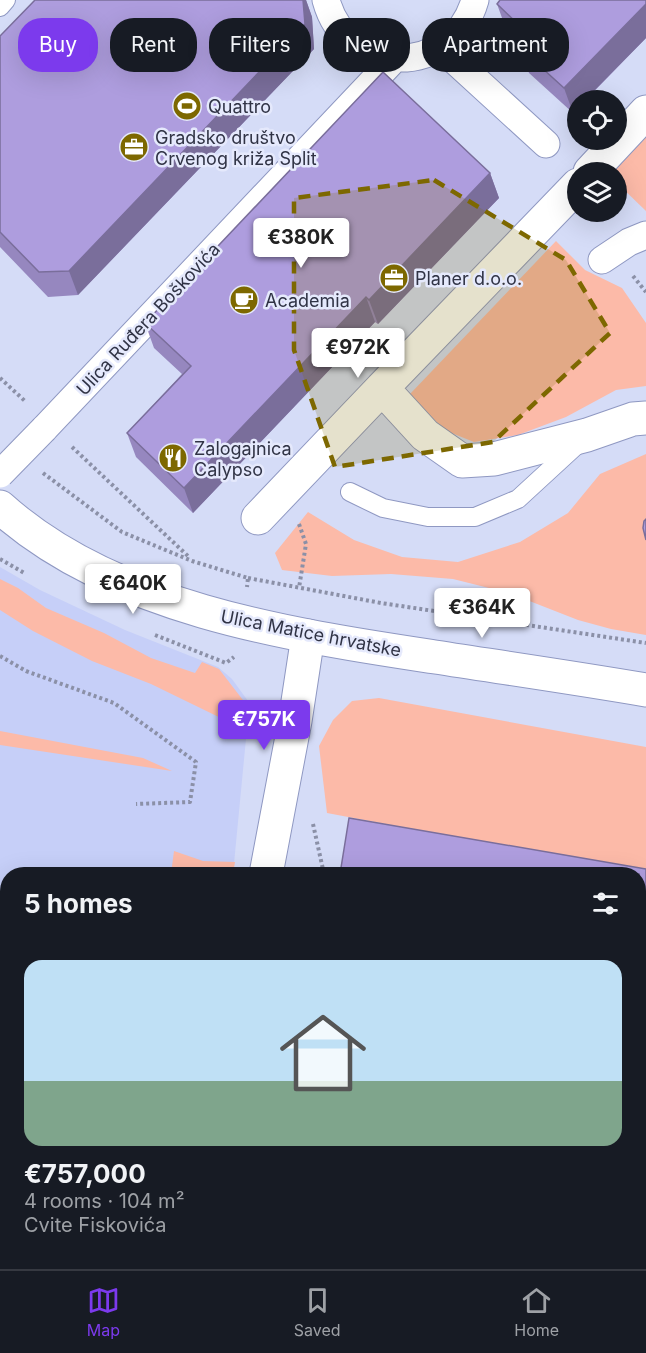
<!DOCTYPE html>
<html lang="en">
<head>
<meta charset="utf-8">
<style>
  :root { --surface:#171b24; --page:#242831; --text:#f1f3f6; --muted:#9ea1a6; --line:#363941; --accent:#7c3aed }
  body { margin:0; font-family:Inter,sans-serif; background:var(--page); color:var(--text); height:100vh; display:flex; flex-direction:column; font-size:22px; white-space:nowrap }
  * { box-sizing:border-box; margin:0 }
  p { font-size:20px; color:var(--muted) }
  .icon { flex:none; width:33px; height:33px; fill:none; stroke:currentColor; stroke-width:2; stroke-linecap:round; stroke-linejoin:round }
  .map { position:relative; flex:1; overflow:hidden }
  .drawer { position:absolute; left:0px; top:867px; width:646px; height:402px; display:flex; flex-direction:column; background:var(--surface); border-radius:24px 24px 0 0; box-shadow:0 6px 24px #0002 }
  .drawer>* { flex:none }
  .top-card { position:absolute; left:18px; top:18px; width:610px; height:54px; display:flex; gap:12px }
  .controls { position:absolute; left:567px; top:90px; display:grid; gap:12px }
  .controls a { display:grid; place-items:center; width:60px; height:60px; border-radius:50%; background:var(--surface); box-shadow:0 6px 24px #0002; font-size:30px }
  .price { position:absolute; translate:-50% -51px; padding:0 14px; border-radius:6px; background:#fff; color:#222; font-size:20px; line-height:39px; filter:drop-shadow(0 2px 3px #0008) }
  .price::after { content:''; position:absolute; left:50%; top:36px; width:18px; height:14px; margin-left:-9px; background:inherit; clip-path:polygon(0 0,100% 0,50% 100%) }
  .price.selected { background:var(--accent); color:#fff }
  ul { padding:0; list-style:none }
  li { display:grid; align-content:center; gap:12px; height:318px; padding:0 24px }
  li span { display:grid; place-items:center; height:186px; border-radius:18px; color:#555 }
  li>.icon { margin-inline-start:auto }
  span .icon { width:108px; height:108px; fill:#fffc; stroke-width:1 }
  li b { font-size:26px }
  h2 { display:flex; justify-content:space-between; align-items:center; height:72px; padding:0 24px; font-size:26px }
  .tag { padding:0 21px; border-radius:24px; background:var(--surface); box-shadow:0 6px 24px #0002; font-size:21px; line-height:54px }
  .tag.selected { background:var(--accent); color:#fff }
  .tabs { display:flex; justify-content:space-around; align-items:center; height:84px; border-top:2px solid var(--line); background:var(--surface); font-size:16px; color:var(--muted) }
  .tabs a { display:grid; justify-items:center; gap:3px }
  .tabs .selected { color:var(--accent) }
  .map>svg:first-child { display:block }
  .built { fill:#c6cff8 }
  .green { fill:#fcbaa8 }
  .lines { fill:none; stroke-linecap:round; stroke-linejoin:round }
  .service-casing { stroke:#8f98c2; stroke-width:20 }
  .pedestrian-casing { stroke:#8f98c2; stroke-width:29 }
  .minor-casing { stroke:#8f98c2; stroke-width:35 }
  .tertiary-casing { stroke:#8f98c2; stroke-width:35 }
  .path { stroke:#8b90a7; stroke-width:4; stroke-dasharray:3 3; stroke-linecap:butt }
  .service { stroke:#fff; stroke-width:18 }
  .pedestrian { stroke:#fff; stroke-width:27 }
  .minor { stroke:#fff; stroke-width:33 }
  .tertiary { stroke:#fff; stroke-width:33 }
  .pedestrian-bridge-casing { stroke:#8f98c2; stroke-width:29; stroke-linecap:butt }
  .pedestrian-bridge { stroke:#fff; stroke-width:27 }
  .wall { fill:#9687bf }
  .shaded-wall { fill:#7a6e9b }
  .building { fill:#ae9dde; stroke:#7a6e9b; stroke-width:1.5 }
  .marked { fill:#7d6800; fill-opacity:0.2; stroke:#7d6800; stroke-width:4.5; stroke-dasharray:12 8; stroke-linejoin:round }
  .labels { text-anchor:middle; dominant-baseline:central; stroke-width:5; stroke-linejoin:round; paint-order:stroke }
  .poi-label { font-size:18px; fill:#303345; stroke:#e5e9fc; text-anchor:start }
  .street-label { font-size:18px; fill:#303345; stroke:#e5e9fc }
</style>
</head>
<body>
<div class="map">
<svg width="646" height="1269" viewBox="0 0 646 1269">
  <rect width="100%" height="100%" fill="#d5dcf7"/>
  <path class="built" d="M 0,567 L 40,590 L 125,630 L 218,667 L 232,679 L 248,701 L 248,718 L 233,874 L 8,874 L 8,1262 L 639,1262 L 639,1167 L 646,1168 L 646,1269 L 0,1269 Z"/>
  <path class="green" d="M 646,132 L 646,211 L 617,183 L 616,172 L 606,172 Z
    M 556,241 L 585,270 L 622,288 L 646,323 L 646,386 L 616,390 L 566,417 L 518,435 L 474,442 L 444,430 L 410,394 Z
    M 646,454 L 646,635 L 611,629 L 578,620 L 509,593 L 453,579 L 391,574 L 332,576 L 282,570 L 275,553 L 308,512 L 354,540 L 402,557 L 458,562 L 520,542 L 568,513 L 600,474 Z
    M 0,579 L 18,588 L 46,608 L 104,633 L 151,658 L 195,673 L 202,662 L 219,669 L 246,704 L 244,718 L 229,722 L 151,684 L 92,661 L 33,631 L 0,610 Z
    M 379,698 L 646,747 L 646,873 L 327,813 L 319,746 L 333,720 L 352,701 Z
    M 0,731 L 143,758 L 172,771 L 0,745 Z
    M 174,851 L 203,861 L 235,862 L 233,874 L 171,874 Z
    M 0,1177 L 7,1184 L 8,1262 L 93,1262 L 101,1269 L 0,1269 Z"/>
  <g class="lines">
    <g class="service-casing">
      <path id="service" d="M 0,7 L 6,0
        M 350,492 L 383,508 L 428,517 L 475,517 L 518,499 L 580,442
        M 639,1089 L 644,1059
        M 639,1142 L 646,1143"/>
    </g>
    <g class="pedestrian-casing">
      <path id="pedestrian" d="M 326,0 C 347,78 453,77 475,0
        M 441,48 L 546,144
        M 602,260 L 629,242 L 646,235
        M 44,429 L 395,58"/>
    </g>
    <g class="minor-casing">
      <path id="minor" d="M 590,172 L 646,112
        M 578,185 L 382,388 L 425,435 L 462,461 L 494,459 L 587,435 L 633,419 L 646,418
        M 258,518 L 382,388
        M 266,874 L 295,721 L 308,636
        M 195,1269 L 196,1262"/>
    </g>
    <g class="tertiary-casing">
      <path id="tertiary" d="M 0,507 C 113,609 290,635 435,657 C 506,668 576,678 646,690"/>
    </g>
    <path class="path" d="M 633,276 L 646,292
      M 0,378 L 26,402
      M 72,447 L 189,557
      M 43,473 L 122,532 L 192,561 L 248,578 L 247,587
      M 299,524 L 306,544 L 299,588
      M 0,559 L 26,574
      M 248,578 L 381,603 L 646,643
      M 155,635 L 226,663 L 234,657
      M 0,656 L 26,671 L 114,703 L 196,762 L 190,802 L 136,804
      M 313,824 L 324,874
      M 0,1023 L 8,1030
      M 0,1150 L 8,1157
      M 115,1262 L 122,1269"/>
    <use href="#service" class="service"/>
    <use href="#pedestrian" class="pedestrian"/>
    <use href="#minor" class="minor"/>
    <use href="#tertiary" class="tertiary"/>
    <g class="pedestrian-bridge-casing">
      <path id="pedestrian-bridge" d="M 0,474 L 44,429"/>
    </g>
    <use href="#pedestrian-bridge" class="pedestrian-bridge"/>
  </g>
  <path class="wall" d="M 306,0 L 312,17 L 314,49 L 78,295 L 48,297 L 0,247 L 0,36 Z
    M 646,0 L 646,38 L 573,113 L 529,73 L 520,48 L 520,43 L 506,29 L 497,4 Z
    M 490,173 L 499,198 L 378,324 L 375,322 L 193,513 L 136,457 L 127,433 L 182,374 L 154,348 L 145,323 Z
    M 646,869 L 646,965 L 639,964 L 639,874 Z"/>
  <path class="shaded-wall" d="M 303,0 L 306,0 L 312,17 L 314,49 L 78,295 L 69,271 Z
    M 646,4 L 646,38 L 585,100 L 578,100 L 578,108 L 573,113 L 564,88 Z
    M 490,173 L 499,198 L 378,324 L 369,300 Z
    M 366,297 L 375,322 L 193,513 L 184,488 Z"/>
  <path class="building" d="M 35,0 L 303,0 L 305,24 L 69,271 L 39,272 L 0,232 L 0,36 Z
    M 500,0 L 646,0 L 646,4 L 564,88 L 520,48 L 520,26 L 497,4 Z
    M 383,72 L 490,173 L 369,300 L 366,297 L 184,488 L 127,433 L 191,366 L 145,323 Z
    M 646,519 L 646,540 L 643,528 L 644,521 Z
    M 349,818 L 646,869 L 646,943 L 639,941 L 639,874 L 340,874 Z"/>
  <path class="marked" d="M 434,180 L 566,260 L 610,333 L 493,442 L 335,467 L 294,350 L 294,198 Z"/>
  <defs>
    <g id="stadium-disc" transform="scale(1.5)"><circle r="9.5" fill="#7d6800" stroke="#e5e9fc"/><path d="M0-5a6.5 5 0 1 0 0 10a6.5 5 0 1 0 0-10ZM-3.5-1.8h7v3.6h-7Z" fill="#fff"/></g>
    <g id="office-disc" transform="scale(1.5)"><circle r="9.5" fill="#7d6800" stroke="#e5e9fc"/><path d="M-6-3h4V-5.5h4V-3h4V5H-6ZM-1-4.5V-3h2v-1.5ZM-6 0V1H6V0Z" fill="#fff"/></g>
    <g id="cafe-disc" transform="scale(1.5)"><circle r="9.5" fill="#7d6800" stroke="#e5e9fc"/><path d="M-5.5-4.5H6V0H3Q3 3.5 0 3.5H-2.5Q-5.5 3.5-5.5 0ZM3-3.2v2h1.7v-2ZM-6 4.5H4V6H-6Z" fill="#fff"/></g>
    <g id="restaurant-disc" transform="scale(1.5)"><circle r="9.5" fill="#7d6800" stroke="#e5e9fc"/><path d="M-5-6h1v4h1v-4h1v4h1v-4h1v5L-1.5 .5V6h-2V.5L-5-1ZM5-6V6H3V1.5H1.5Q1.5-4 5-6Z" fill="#fff"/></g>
  </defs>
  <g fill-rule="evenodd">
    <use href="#stadium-disc" x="187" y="106"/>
    <use href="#office-disc" x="134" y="147"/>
    <use href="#office-disc" x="394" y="278"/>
    <use href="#cafe-disc" x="244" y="300"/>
    <use href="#restaurant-disc" x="173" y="458"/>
  </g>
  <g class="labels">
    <g class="poi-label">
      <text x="208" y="106">Quattro</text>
      <text x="155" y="137">Gradsko društvo<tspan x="155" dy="21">Crvenog križa Split</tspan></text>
      <text x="415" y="278">Planer d.o.o.</text>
      <text x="265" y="300">Academia</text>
      <text x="194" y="448">Zalogajnica<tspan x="194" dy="21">Calypso</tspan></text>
    </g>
    <g class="street-label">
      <text transform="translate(148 319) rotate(-47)">Ulica Ruđera Boškovića</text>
      <text transform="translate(311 633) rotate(11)">Ulica Matice hrvatske</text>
    </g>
  </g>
</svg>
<div class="controls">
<a><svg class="icon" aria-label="locate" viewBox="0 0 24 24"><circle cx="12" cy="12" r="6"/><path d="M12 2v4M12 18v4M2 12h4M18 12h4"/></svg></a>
<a><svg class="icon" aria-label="layers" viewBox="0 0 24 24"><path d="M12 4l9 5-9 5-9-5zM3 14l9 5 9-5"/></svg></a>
</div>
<b class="price" style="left:301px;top:269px">€380K</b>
<b class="price" style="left:358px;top:379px">€972K</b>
<b class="price" style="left:133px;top:615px">€640K</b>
<b class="price" style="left:482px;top:639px">€364K</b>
<b class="price selected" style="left:264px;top:751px">€757K</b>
<div class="top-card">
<a class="tag selected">Buy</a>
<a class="tag">Rent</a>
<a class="tag">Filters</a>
<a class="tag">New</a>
<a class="tag">Apartment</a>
</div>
<section class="drawer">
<h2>5 homes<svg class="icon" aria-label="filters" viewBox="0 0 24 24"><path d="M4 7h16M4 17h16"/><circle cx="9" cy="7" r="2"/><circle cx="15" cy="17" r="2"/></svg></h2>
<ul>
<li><span style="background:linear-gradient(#bfe0f5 65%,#7fa58c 0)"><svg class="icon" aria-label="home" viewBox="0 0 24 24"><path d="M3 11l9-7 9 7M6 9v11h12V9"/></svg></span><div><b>€757,000</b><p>4 rooms · 104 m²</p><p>Cvite Fiskovića</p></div></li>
</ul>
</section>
</div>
<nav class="tabs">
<a class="selected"><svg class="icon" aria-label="map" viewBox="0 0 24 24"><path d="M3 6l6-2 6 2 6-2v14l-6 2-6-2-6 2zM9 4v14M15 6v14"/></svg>Map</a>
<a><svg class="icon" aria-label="saved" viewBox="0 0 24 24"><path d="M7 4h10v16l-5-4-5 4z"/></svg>Saved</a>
<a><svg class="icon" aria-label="home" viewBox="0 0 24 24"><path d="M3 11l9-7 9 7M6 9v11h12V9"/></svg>Home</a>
</nav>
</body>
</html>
